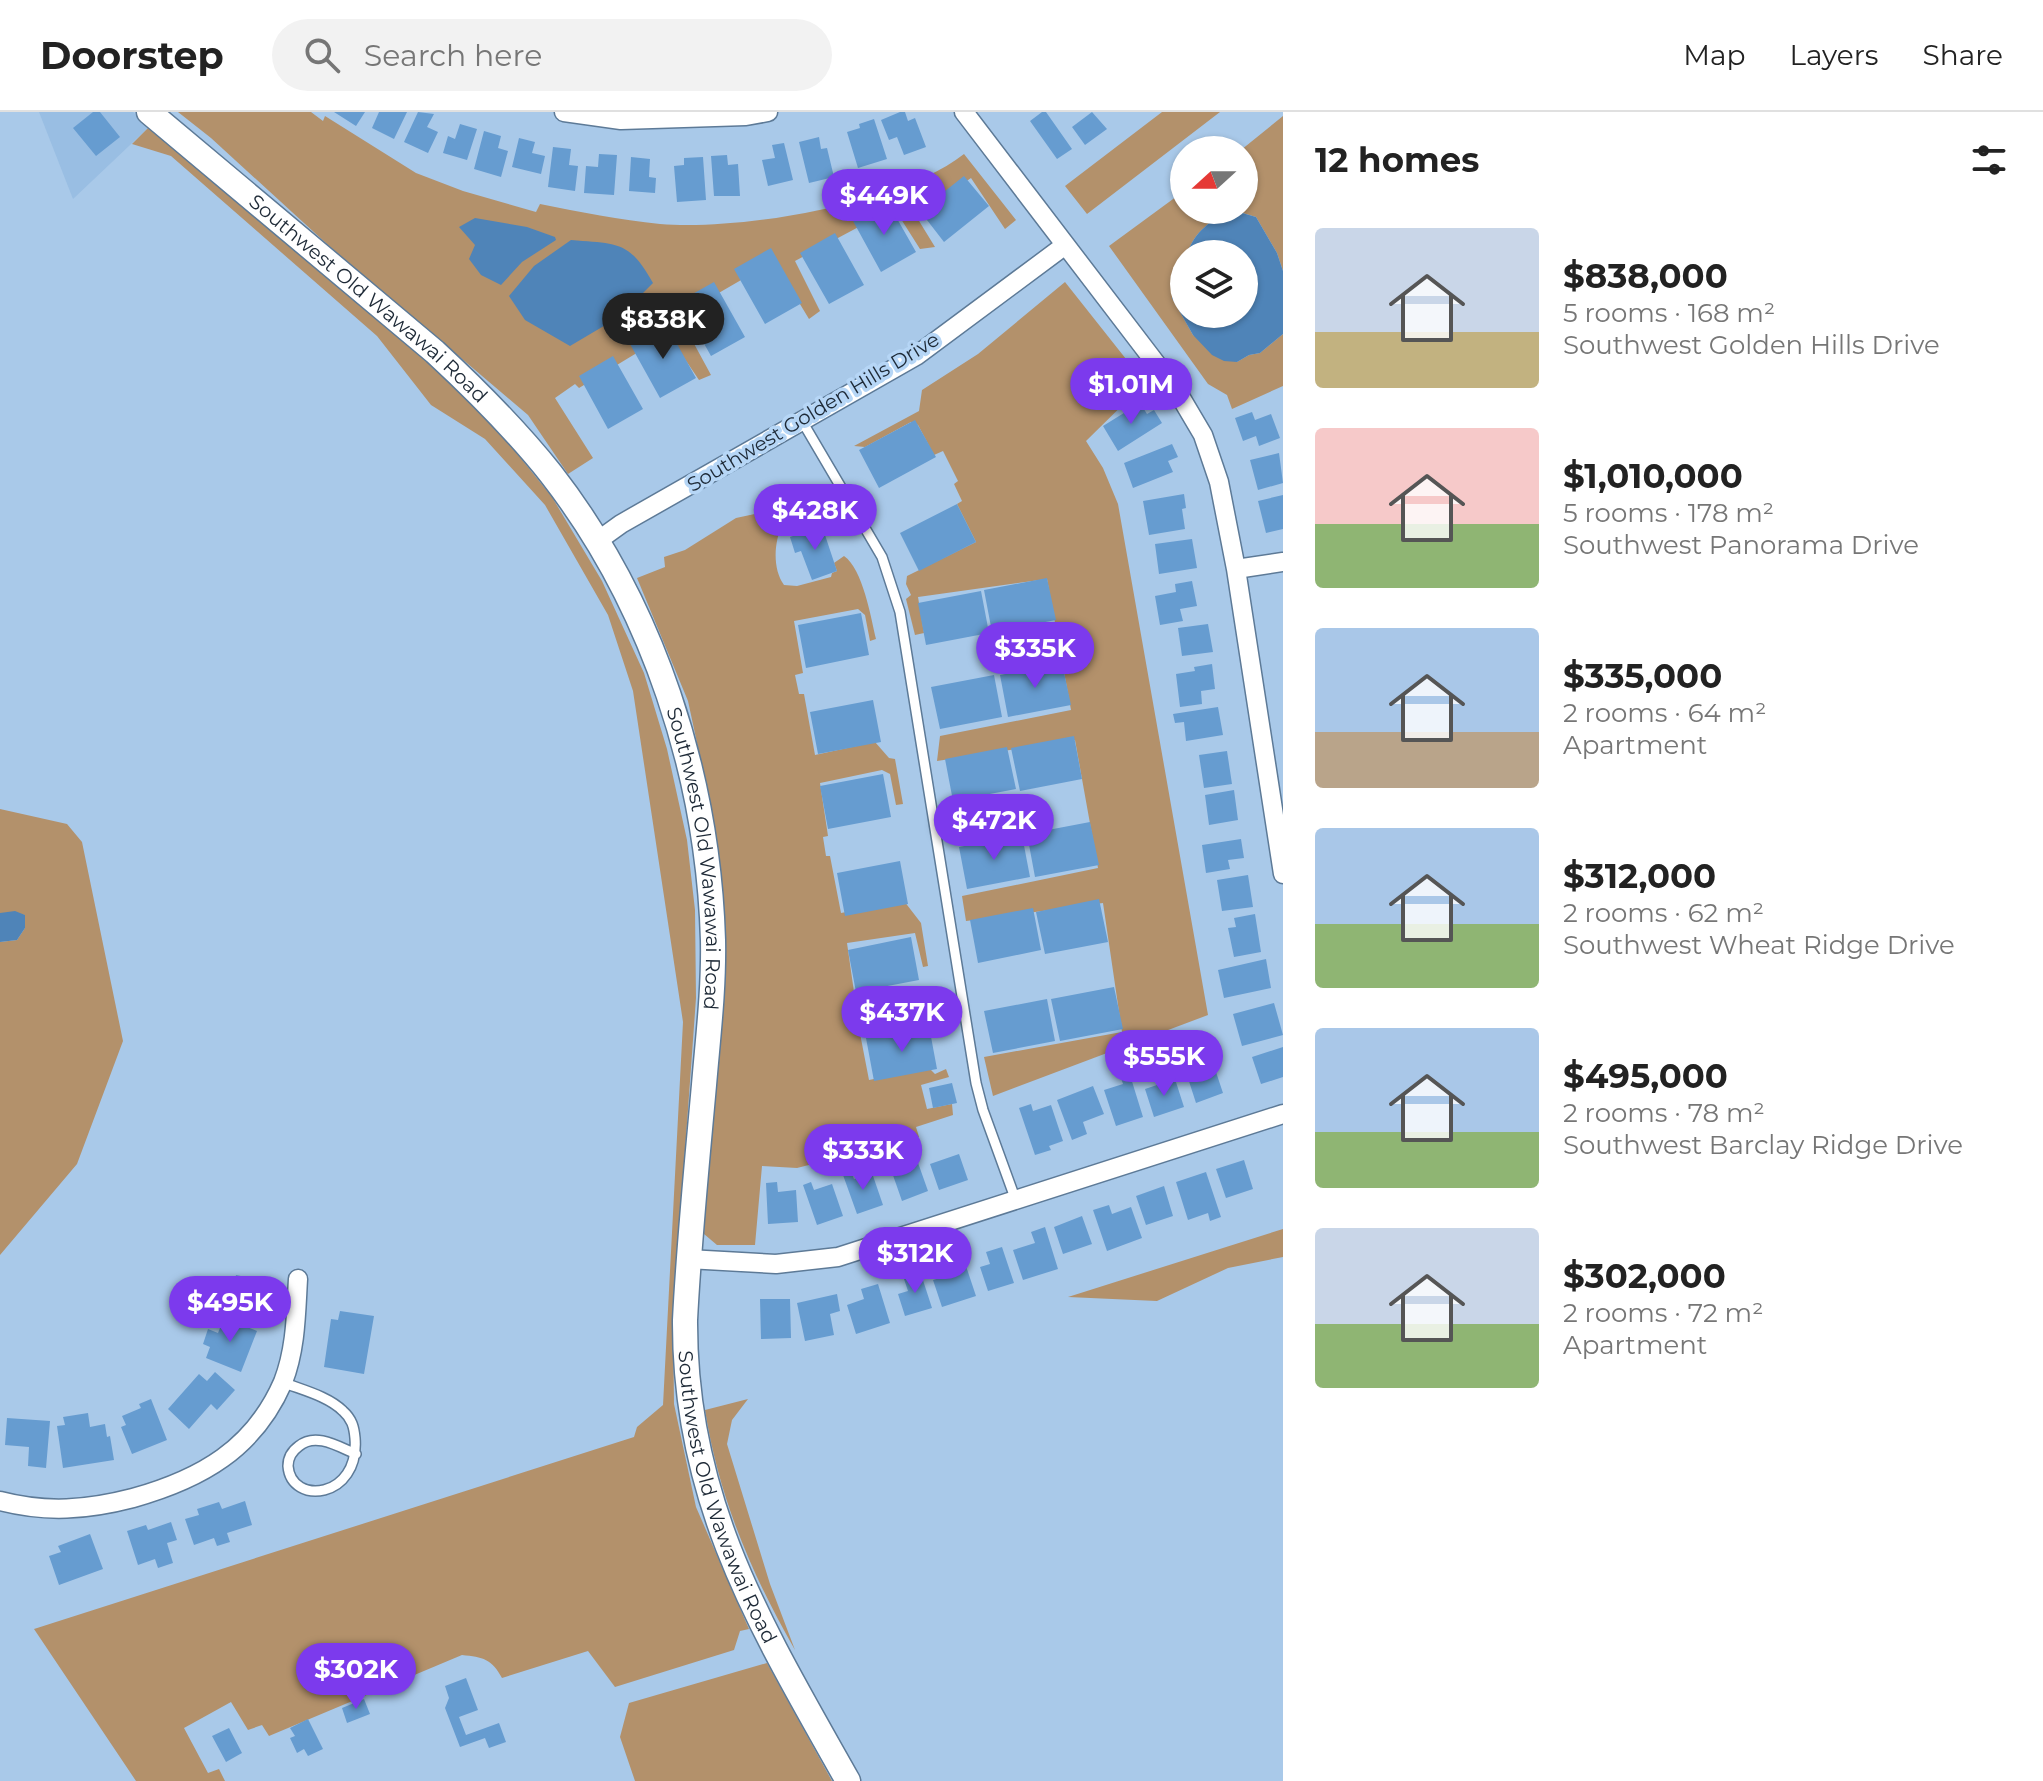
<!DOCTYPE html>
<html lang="en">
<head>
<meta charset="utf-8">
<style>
  :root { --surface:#fff; --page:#f2f2f2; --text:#222; --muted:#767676; --line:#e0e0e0; --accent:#7c3aed }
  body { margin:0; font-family:Montserrat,sans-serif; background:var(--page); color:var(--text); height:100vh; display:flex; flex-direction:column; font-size:30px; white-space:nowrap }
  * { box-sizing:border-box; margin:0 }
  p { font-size:26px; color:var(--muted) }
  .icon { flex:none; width:44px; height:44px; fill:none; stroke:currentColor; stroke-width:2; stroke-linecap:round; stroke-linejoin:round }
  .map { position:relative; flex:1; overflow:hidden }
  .details { display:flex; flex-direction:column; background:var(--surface); width:760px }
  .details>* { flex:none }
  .needle { width:52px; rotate:249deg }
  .fabs { position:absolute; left:1170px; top:24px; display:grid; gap:16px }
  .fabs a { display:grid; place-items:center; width:88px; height:88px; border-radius:50%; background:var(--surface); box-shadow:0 2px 6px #0004; font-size:40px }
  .price { position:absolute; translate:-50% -68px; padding:0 18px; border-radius:28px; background:var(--accent); color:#fff; font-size:26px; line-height:52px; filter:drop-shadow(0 2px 4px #0008) }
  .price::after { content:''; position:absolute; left:50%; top:48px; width:24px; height:18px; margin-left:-12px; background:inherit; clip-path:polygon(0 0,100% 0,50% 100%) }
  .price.current { background:#222; color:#fff }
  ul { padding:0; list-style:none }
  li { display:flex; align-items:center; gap:24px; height:200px; padding:0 32px }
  li span { display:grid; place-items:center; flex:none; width:224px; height:160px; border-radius:8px; color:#555 }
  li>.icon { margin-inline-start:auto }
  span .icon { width:96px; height:96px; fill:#fffc; stroke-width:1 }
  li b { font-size:34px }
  h2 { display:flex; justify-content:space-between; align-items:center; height:96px; padding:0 32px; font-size:34px }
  header { display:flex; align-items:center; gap:48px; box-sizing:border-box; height:112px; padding:0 40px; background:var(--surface); border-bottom:2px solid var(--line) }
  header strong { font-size:38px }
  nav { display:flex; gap:44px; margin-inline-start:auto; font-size:28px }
  .search { width:560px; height:72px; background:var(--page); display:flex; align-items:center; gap:20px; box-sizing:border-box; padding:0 28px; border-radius:44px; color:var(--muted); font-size:30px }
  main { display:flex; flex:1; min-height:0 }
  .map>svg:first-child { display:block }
  .built { fill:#99bee3 }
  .green { fill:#b3916b }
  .water { fill:#4f84b8 }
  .building { fill:#669cd0 }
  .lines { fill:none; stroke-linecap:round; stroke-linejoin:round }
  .lane-casing { stroke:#5d7a97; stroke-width:12 }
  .street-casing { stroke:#5d7a97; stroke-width:21 }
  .secondary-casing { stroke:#5d7a97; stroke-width:27 }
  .lane { stroke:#fff; stroke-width:9 }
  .street { stroke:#fff; stroke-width:18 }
  .secondary { stroke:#fff; stroke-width:24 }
  .labels { text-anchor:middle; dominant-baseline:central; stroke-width:7; stroke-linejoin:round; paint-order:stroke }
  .street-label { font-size:20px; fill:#1d2936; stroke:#b6d6f6 }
</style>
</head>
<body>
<header>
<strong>Doorstep</strong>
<div class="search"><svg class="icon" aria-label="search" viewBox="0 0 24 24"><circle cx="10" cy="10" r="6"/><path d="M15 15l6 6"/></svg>Search here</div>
<nav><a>Map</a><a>Layers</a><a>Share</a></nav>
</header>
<main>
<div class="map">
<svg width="1283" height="1669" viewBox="0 0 1283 1669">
  <rect width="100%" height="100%" fill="#a9c9e9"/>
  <path class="built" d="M 39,0 L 133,0 L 149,15 L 73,87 Z"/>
  <path class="green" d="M 178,0 L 311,0 L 323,9 L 325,4 L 416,61 L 463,79 L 536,100 L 540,92 C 580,100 620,108 660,112 C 740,119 901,92 964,42 L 1016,108 L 1005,117 L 971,66 L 916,104 L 935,135 L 920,137 L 894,96 L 795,149 L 820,199 L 809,207 L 774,149 L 679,204 L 711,263 L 699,268 L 668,222 L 579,276 L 575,272 L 555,286 L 593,346 L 568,362 L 528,303 L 328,133 L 211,26 Z
    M 1162,0 L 1220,0 L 1087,102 L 1065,74 Z
    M 1283,4 L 1283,159 L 1277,141 L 1256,105 L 1233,98 L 1244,98 L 1244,38 L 1241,38 Z
    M 149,15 L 425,247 L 495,314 L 552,385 L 602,469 L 644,561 L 667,637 L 687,728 L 695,798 L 696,886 L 673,1206 L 674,1292 L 696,1395 L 749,1517 L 740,1519 L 734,1538 L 615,1575 L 588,1539 L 502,1566 C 492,1547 483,1545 462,1543 L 269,1624 L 262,1613 L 248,1618 L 231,1590 L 184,1616 L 208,1661 L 219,1657 L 225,1669 L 136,1669 L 34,1517 L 634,1325 L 637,1315 L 663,1293 L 683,910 L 633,579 L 608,503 L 545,393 L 485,327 L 431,293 L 377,224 L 171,44 L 132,32 Z
    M 1184,79 L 1184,98 L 1232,98 C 1211,108 1195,119 1187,142 L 1184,142 L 1184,175 L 1172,186 L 1193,223 L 1237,250 L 1249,243 L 1260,241 L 1283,222 L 1283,274 L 1232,297 L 1227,283 L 1208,272 L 1109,134 Z
    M 1065,170 L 1145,271 L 1086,329 L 1103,356 L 1118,392 L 1208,903 L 993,984 L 984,945 L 1122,920 L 1103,791 L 966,809 L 962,784 L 1098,756 L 1075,628 L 937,649 L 940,624 L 1071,598 L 1047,467 L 918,485 L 924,521 L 915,523 L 906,487 L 911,483 L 906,472 L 907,464 L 976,430 L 957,392 L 962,389 L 954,372 L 958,369 L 943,339 L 934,343 L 918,313 L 911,310 L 865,335 L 854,334 L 919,299 L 922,278 L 978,242 Z
    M 792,394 L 809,401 L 816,410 L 802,415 L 798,406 L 783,411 C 774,429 772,456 784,473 L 797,474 L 831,465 L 832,461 L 837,459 L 834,451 L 844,444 C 863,457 871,506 876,527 L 870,529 L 865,503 L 858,497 L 794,509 L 803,561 L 795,563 L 799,582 L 804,582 L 815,643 L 875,630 L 889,646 L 895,647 L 903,692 L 896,693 L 890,662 L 882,658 L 820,671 L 828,724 L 823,725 L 826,744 L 830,744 L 841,801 L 904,789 L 921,811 L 928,854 L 923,855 L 915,821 L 847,831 L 855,887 L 850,888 L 853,906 L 857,906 L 869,968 L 929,956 L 935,962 L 946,957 L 949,965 L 921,973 L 927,997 L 952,992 L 953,1003 L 916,1015 L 919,1025 L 797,1056 L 762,1054 L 755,1133 L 717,1133 L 704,1122 L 722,813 L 710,691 L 688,589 L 637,466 L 665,455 L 664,445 L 685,438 L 736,406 Z
    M 0,697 L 67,712 L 82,730 L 123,929 L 77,1052 L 0,1143 L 0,830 L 17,828 L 25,816 L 25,803 L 0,801 Z
    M 1283,1117 L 1283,1145 L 1228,1156 L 1157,1189 L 1068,1185 Z
    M 748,1287 L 732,1308 L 727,1332 L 770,1472 L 795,1538 C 751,1461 719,1386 705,1298 Z
    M 767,1551 L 832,1669 L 635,1669 L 620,1625 L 629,1591 Z"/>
  <path class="water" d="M 1232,98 L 1256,105 L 1277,141 L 1283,159 L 1283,222 L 1260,241 L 1249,243 L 1237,250 L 1224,249 L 1212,243 L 1193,223 L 1172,186 L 1184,175 L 1184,202 L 1244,202 L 1244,142 L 1187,142 C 1195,119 1211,108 1232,98 Z
    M 475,106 L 527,115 L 555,125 L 556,128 L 522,150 L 501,173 L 481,163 L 469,147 L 475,133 L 459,115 Z
    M 571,128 C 617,132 629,128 653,171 L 619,205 L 570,234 L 525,208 L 509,184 L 534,154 Z
    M 15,799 L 25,803 L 25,816 L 17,828 L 0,830 L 0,801 Z"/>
  <path class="building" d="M 93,0 L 100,0 L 120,25 L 96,44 L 73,16 Z
    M 334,0 L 365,0 L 356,14 Z
    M 379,0 L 407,0 L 394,27 L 372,16 Z
    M 418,0 L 434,2 L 427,15 L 438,20 L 428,41 L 404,30 Z
    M 900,0 L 905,0 L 908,9 L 915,6 L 926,35 L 904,43 L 897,25 L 889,28 L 881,8 Z
    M 1042,0 L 1046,0 L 1072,37 L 1057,47 L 1030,9 Z
    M 1092,0 L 1107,17 L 1085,33 L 1072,15 Z
    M 874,7 L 887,47 L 858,56 L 847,20 L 860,16 L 859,12 Z
    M 460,12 L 477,17 L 467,48 L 443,41 L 448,24 L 455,27 Z
    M 484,19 L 501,24 L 498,36 L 508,39 L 501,65 L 474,57 Z
    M 819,25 L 821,37 L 827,36 L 834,65 L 809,71 L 799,30 Z
    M 519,26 L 535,30 L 532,41 L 545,44 L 541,62 L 512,55 Z
    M 784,31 L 793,68 L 768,74 L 762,48 L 775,46 L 772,33 Z
    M 553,35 L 571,37 L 569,53 L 578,54 L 575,79 L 548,75 Z
    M 599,42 L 617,43 L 614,83 L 584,81 L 586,54 L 598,55 Z
    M 727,43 L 728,53 L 738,52 L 740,84 L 714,84 L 711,44 Z
    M 631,45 L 650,47 L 649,65 L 656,66 L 655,81 L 629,79 Z
    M 703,45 L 706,88 L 677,90 L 674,54 L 684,53 L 684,46 Z
    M 964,64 L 989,94 L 944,130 L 920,99 Z
    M 887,89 L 916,140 L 881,160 L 853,109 Z
    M 835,121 L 864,173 L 829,192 L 800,141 Z
    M 771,136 L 802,191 L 765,212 L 734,157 Z
    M 714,170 L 745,225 L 711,244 L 680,189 Z
    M 666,212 L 696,266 L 660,286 L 630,232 Z
    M 613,244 L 643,297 L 608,317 L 579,264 Z
    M 1140,291 L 1147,302 L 1154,298 L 1162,311 L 1118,339 L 1103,314 Z
    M 1252,300 L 1255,308 L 1271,302 L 1280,326 L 1259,334 L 1256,324 L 1243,329 L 1235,306 Z
    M 915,308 L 936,345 L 879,376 L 859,338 Z
    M 1172,332 L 1178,345 L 1168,349 L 1173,360 L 1133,376 L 1124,351 Z
    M 1279,341 L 1283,371 L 1258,378 L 1250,348 Z
    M 1184,382 L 1186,396 L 1182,397 L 1185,417 L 1149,423 L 1143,389 Z
    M 1283,383 L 1283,417 L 1266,421 L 1258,389 Z
    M 957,392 L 976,430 L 919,459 L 900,421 Z
    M 822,414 L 837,459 L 812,468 L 801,439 L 795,441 L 790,425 Z
    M 1192,427 L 1197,456 L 1159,462 L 1155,432 Z
    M 1047,466 L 1056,508 L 992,520 L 984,478 Z
    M 1192,469 L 1197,494 L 1180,497 L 1183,509 L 1160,513 L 1155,484 L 1176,480 L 1175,472 Z
    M 981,479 L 989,521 L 926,533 L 918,491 Z
    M 861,501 L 869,543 L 806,556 L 798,513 Z
    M 1208,512 L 1213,540 L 1182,544 L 1178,516 Z
    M 1062,551 L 1071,593 L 1008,605 L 1000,563 Z
    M 1212,552 L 1215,577 L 1201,579 L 1202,592 L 1180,595 L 1176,562 L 1195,559 L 1194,555 Z
    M 994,563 L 1002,605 L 940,617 L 931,575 Z
    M 873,588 L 881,630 L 818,642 L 810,600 Z
    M 1218,595 L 1223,623 L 1186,629 L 1184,610 L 1175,611 L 1173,602 Z
    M 1074,624 L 1082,667 L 1020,679 L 1011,636 Z
    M 1007,635 L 1016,677 L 953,689 L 945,647 Z
    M 1227,639 L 1232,672 L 1204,676 L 1199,643 Z
    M 883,662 L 891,705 L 828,717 L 820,674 Z
    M 1234,678 L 1238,708 L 1209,713 L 1205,683 Z
    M 1090,710 L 1099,753 L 1035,765 L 1027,722 Z
    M 1022,723 L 1030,765 L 967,777 L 959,735 Z
    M 1241,727 L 1244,746 L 1228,748 L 1230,757 L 1206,761 L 1202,733 Z
    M 900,749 L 908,792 L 845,804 L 837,761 Z
    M 1248,763 L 1253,795 L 1222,799 L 1217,768 Z
    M 1099,787 L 1108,830 L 1045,842 L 1036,800 Z
    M 1033,796 L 1041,838 L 978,851 L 970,808 Z
    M 1255,802 L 1261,840 L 1234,845 L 1228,816 L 1236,815 L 1234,806 Z
    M 911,825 L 919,868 L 856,880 L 848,838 Z
    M 1266,847 L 1271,876 L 1224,886 L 1218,858 Z
    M 1114,875 L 1123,917 L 1060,929 L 1051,887 Z
    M 1047,887 L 1055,929 L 993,941 L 984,899 Z
    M 1274,891 L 1283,923 L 1242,934 L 1233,902 Z
    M 929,914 L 937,957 L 874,969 L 866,926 Z
    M 1283,935 L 1283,965 L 1261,972 L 1252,945 Z
    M 1212,948 L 1223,981 L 1196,991 L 1185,957 Z
    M 1130,963 L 1143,1005 L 1116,1014 L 1104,978 L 1123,972 L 1121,966 Z
    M 1175,967 L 1184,995 L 1154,1005 L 1145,977 Z
    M 952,971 L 957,991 L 933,996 L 929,976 Z
    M 1093,974 L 1104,1002 L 1083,1010 L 1087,1022 L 1072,1028 L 1057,988 Z
    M 1031,992 L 1033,999 L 1051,993 L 1063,1029 L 1049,1034 L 1051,1038 L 1035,1043 L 1019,996 Z
    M 959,1042 L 968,1068 L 939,1078 L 930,1052 Z
    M 897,1046 L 900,1054 L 917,1048 L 928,1079 L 902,1089 L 888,1049 Z
    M 1244,1048 L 1253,1077 L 1226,1086 L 1216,1057 Z
    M 851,1060 L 854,1067 L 872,1061 L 883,1093 L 857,1102 L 843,1063 Z
    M 1206,1060 L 1221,1105 L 1210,1109 L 1208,1101 L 1188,1108 L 1176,1070 Z
    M 777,1070 L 778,1080 L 796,1078 L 798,1110 L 768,1112 L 766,1071 Z
    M 811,1070 L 814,1078 L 832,1072 L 843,1104 L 817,1113 L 803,1073 Z
    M 1164,1074 L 1173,1104 L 1146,1113 L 1136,1084 Z
    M 1109,1093 L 1112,1102 L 1131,1095 L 1142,1126 L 1107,1139 L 1093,1098 Z
    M 1082,1104 L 1092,1132 L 1063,1142 L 1054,1115 Z
    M 1045,1115 L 1058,1157 L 1023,1168 L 1013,1138 L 1035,1131 L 1031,1120 Z
    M 1002,1135 L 1014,1171 L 988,1179 L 980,1155 L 990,1152 L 986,1140 Z
    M 963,1145 L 976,1184 L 942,1195 L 933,1168 L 953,1162 L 949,1149 Z
    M 920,1159 L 932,1196 L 905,1204 L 898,1182 L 908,1179 L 903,1164 Z
    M 236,1163 L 265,1169 L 256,1207 L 216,1197 L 223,1170 L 234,1172 Z
    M 878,1172 L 890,1211 L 856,1222 L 847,1193 L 864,1187 L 861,1177 Z
    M 837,1182 L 840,1199 L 830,1202 L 834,1223 L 805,1229 L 797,1191 Z
    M 760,1187 L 790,1187 L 791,1226 L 761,1227 Z
    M 340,1199 L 374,1204 L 364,1262 L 324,1255 L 331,1207 L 338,1208 Z
    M 224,1206 L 257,1219 L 241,1260 L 206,1246 L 210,1235 L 203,1232 L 208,1217 L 218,1221 Z
    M 215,1260 L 235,1278 L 217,1298 L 211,1292 L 189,1317 L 168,1297 L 199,1262 L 207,1269 Z
    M 151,1287 L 167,1328 L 132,1342 L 121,1315 L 126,1313 L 122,1304 L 141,1296 L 139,1292 Z
    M 88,1301 L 90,1315 L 105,1312 L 107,1325 L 110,1324 L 114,1348 L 63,1356 L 57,1314 L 65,1313 L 63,1305 Z
    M 7,1306 L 50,1309 L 46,1356 L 28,1354 L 29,1335 L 5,1333 Z
    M 245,1389 L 252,1413 L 227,1421 L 230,1430 L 217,1434 L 214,1426 L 194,1433 L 185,1407 L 199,1403 L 197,1397 L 219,1390 L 222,1397 Z
    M 171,1410 L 177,1428 L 167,1431 L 173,1451 L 158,1456 L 155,1447 L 138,1453 L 127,1419 L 146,1413 L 148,1418 Z
    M 90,1422 L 103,1457 L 59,1473 L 49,1444 L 61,1440 L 58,1434 Z
    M 466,1566 L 478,1598 L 459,1605 L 466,1623 L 499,1611 L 506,1630 L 489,1636 L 485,1626 L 460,1635 L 445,1596 L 449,1586 L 445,1574 Z
    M 364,1587 L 370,1602 L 347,1611 L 342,1596 Z
    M 308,1607 L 323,1637 L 308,1644 L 304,1637 L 297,1641 L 290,1626 L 295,1624 L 290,1616 Z
    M 229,1616 L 242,1641 L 226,1650 L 212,1624 Z"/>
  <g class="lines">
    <g class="lane-casing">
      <path id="lane" d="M 802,309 L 882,445 L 900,500 L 976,971 L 983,998 L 1015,1086
        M 282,1270 C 302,1278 328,1284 343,1299 C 352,1307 354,1315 355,1326 C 360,1387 291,1394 288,1354 C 288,1345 292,1339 299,1334 C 316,1320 339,1335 356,1342"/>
    </g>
    <g class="street-casing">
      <path id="street" d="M 564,0 L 621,8 L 746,4 L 768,0
        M 964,0 L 1177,279 L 1203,323 L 1219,370 L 1236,457 L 1283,762
        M 596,430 L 621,412 L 916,244 L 1064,134
        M 1236,457 L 1283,450
        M 688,1147 L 776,1152 L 838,1145 L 1283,1002
        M 0,1389 C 46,1401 87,1398 133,1386 C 201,1367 254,1337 283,1270 C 296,1237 296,1201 298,1167"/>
    </g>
    <g class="secondary-casing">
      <g id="secondary">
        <path id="s1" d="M 149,0 L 435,240 C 476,278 516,318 551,362 C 653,493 708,663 713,828 C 714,877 708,925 704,973 C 697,1051 689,1129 685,1208 C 684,1391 762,1516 848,1669"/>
      </g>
    </g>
    <use href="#lane" class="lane"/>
    <use href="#street" class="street"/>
    <use href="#secondary" class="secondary"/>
  </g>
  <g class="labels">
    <g class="street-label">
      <text stroke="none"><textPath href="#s1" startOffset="288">Southwest Old Wawawai Road</textPath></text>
      <text transform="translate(813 300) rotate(-31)">Southwest Golden Hills Drive</text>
      <text stroke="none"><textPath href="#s1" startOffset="960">Southwest Old Wawawai Road</textPath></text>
      <text stroke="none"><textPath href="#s1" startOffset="1608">Southwest Old Wawawai Road</textPath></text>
    </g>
  </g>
</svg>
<div class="fabs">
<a><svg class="needle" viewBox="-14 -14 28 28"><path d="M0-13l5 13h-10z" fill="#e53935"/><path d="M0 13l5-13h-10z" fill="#767676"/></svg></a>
<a><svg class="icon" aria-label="layers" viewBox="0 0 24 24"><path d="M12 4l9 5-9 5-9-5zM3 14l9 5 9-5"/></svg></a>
</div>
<b class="price" style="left:884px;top:125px">$449K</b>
<b class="price current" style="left:663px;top:249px">$838K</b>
<b class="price" style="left:1131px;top:314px">$1.01M</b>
<b class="price" style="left:815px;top:440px">$428K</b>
<b class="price" style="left:1035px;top:578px">$335K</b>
<b class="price" style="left:994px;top:750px">$472K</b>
<b class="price" style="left:902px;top:942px">$437K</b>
<b class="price" style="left:1164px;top:986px">$555K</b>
<b class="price" style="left:863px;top:1080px">$333K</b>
<b class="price" style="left:915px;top:1183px">$312K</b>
<b class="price" style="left:230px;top:1232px">$495K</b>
<b class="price" style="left:356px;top:1599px">$302K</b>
</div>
<section class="details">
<h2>12 homes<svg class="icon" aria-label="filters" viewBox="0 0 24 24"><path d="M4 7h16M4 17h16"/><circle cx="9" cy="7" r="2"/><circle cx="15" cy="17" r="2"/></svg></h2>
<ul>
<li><span style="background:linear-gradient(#c9d6e8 65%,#c2b280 0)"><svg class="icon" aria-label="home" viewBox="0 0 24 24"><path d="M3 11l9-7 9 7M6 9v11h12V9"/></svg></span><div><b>$838,000</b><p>5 rooms · 168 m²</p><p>Southwest Golden Hills Drive</p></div></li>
<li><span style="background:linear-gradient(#f6c9c9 60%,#8fb573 0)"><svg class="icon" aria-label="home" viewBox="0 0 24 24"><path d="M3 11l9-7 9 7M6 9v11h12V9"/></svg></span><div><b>$1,010,000</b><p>5 rooms · 178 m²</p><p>Southwest Panorama Drive</p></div></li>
<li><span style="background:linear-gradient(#a9c7e8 65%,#b9a48a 0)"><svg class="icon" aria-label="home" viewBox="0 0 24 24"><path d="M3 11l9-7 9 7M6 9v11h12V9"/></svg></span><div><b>$335,000</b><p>2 rooms · 64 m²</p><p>Apartment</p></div></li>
<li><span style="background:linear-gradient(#a9c7e8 60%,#8fb573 0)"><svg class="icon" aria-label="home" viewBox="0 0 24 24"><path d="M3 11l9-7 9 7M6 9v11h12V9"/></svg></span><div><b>$312,000</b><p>2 rooms · 62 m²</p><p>Southwest Wheat Ridge Drive</p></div></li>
<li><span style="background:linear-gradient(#a9c7e8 65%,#8fb573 0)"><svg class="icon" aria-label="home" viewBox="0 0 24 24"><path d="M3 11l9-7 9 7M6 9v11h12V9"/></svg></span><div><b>$495,000</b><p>2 rooms · 78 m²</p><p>Southwest Barclay Ridge Drive</p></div></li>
<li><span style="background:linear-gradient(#c9d6e8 60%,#8fb573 0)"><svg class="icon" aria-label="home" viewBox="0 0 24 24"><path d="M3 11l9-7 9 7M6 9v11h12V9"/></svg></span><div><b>$302,000</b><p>2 rooms · 72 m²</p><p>Apartment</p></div></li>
</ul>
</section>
</main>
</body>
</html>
